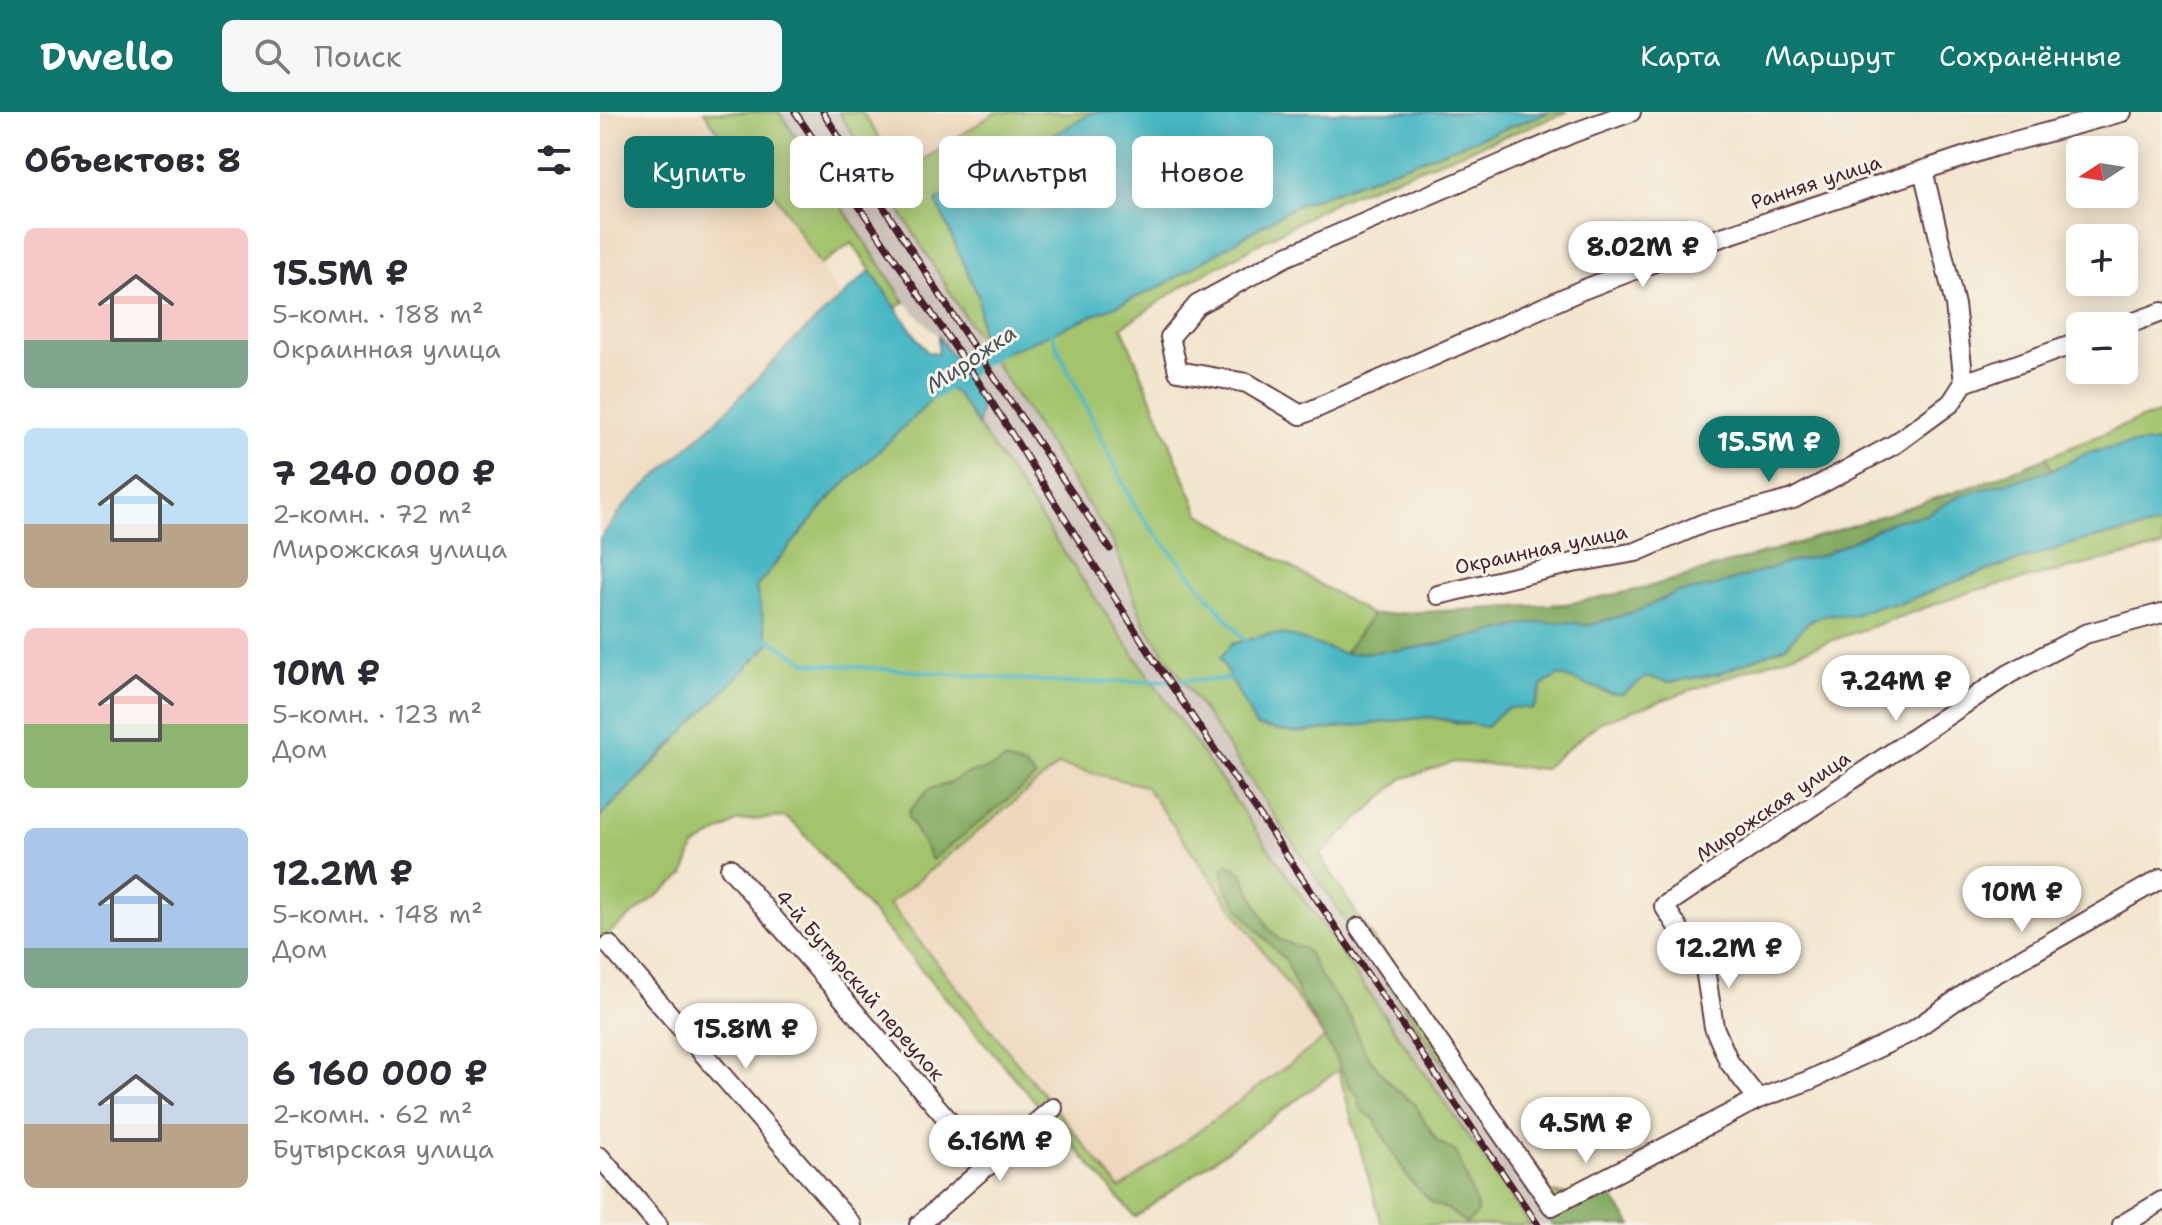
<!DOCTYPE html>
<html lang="ru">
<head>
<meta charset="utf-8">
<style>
  :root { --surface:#fff; --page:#f7f7f7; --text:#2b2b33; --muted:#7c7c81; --accent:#0f766e }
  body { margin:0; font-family:"Shantell Sans",sans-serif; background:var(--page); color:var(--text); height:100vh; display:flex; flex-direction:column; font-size:30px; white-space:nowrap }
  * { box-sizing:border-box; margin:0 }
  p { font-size:26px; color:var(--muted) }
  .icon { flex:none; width:44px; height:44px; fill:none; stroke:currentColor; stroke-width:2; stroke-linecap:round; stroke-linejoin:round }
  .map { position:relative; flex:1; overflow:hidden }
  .details { display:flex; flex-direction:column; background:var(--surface); width:600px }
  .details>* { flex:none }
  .banner { position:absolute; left:24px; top:24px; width:760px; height:72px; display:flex; gap:16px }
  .needle { width:52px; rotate:258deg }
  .controls { position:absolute; left:1466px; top:24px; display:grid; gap:16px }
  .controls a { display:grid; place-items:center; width:72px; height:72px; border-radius:12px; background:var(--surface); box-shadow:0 4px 20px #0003; font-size:40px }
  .price { position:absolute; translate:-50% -68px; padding:0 18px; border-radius:28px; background:#fff; color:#222; font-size:26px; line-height:52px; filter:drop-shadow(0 2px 4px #0008) }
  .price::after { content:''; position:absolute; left:50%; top:48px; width:24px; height:18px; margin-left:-12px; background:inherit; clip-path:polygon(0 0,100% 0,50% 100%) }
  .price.selected { background:var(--accent); color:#fff }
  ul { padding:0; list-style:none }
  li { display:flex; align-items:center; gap:24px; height:200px; padding:0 24px }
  li span { display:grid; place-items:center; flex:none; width:224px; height:160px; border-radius:12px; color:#555 }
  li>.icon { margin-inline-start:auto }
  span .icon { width:96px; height:96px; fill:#fffc; stroke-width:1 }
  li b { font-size:34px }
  h2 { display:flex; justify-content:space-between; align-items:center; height:96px; padding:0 24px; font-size:34px }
  .chip { padding:0 28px; border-radius:12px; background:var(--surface); box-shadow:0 4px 20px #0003; font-size:28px; line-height:72px }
  .chip.selected { background:var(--accent); color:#fff }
  header { display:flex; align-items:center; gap:48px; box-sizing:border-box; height:112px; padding:0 40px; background:var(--accent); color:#fff }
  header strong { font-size:38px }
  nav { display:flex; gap:44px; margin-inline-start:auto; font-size:28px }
  .search { width:560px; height:72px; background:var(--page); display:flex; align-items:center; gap:20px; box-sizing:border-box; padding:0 28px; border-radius:12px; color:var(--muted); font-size:30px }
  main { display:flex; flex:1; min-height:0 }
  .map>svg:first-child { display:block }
  .built { fill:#eed7bb }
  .industrial { fill:#ccc2b9 }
  .green { fill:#a3c46d; stroke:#76724c; stroke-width:2; fill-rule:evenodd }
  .forest { fill:#82aa60; stroke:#666446; stroke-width:2 }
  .water { fill:#4ab7c4; stroke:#4a6b78; stroke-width:2 }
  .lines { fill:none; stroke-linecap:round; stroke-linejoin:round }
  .stream { stroke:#4ab7c4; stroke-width:4 }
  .river { stroke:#4ab7c4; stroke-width:26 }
  .minor-casing { stroke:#633d44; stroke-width:22 }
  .minor { stroke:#fff; stroke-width:18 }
  .rail-casing { stroke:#4a1f2b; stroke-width:7 }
  .rail { stroke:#f7f3e8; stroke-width:4; stroke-dasharray:12; stroke-linecap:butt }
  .labels { text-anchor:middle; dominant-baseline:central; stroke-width:6; stroke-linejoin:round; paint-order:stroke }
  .street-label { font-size:20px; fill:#4a1f2b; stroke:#f7f3e8 }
  .water-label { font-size:22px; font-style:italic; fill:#4a5461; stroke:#f7f3e8 }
</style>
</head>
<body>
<header>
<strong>Dwello</strong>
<div class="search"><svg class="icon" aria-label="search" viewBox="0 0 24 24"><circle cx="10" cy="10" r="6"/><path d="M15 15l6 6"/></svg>Поиск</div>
<nav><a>Карта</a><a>Маршрут</a><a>Сохранённые</a></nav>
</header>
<main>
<section class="details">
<h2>Объектов: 8<svg class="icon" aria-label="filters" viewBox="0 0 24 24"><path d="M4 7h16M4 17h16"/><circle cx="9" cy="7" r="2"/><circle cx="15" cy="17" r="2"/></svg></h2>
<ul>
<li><span style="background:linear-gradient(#f6c9c9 70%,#7fa58c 0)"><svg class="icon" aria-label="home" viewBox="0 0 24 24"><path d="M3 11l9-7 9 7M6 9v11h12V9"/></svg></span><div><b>15.5M ₽</b><p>5-комн. · 188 m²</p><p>Окраинная улица</p></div></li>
<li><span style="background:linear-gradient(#bfe0f5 60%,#b9a48a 0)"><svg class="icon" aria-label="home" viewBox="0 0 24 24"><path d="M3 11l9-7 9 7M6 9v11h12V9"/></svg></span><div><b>7 240 000 ₽</b><p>2-комн. · 72 m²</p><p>Мирожская улица</p></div></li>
<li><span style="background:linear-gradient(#f6c9c9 60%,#8fb573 0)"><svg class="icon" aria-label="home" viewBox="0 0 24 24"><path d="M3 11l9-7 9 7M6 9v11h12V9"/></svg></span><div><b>10M ₽</b><p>5-комн. · 123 m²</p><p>Дом</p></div></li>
<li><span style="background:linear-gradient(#a9c7e8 75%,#7fa58c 0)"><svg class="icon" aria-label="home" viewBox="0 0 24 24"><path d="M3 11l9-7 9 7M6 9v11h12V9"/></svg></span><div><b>12.2M ₽</b><p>5-комн. · 148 m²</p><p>Дом</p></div></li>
<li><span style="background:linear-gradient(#c9d6e8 60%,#b9a48a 0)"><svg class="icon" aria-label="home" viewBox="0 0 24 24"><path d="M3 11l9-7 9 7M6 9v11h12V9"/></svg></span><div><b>6 160 000 ₽</b><p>2-комн. · 62 m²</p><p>Бутырская улица</p></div></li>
</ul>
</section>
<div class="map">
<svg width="1562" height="1113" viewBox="0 0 1562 1113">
  <rect width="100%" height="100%" fill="#f7f3e8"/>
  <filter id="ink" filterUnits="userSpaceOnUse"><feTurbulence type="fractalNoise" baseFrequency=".0125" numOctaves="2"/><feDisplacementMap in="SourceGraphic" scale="16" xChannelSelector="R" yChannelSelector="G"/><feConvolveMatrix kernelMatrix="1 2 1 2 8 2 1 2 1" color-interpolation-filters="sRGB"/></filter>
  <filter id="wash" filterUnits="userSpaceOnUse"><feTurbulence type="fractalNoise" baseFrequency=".006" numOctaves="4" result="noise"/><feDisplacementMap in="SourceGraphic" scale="32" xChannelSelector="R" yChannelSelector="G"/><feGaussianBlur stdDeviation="1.8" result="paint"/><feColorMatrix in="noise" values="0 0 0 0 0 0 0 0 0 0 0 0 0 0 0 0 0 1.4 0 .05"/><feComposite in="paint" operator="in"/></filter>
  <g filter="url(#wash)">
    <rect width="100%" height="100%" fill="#f3e6cf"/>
    <path class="built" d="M 0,0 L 101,0 L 149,67 L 149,63 L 161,60 L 240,186 L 189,233 L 126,300 L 25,393 L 0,427 Z
      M 262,0 L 396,0 L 304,61 Z
      M 459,653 L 545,674 L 726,926 L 519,1077 L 289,792 Z"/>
    <path class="industrial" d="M 179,0 L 239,0 L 372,216 L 514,432 L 544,511 L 952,1113 L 930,1113 L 585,616 L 378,313 L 381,287 L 338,224 L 305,190 Z"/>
    <path class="green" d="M 104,0 L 179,0 L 305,190 L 296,196 L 252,131 L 220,153 L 161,60 L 149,63 Z
      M 239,0 L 262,0 L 304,61 L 396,0 L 494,0 L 336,89 L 379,186 L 380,220 L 558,176 L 695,94 L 950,0 L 968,0 L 740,87 L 586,172 L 522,215 L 599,401 L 772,503 L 744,542 L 687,523 L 669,522 L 620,547 L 657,614 L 695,621 L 829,605 L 867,613 L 912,594 L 933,597 L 943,573 L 959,563 L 1013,582 L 1022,582 L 1047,565 L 1070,570 L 1118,562 L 1186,534 L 1209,509 L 1230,502 L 1252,504 L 1280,493 L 1299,492 L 1370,464 L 1481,429 L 1562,413 L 1562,435 L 1373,479 L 1000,610 L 943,657 L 854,650 L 802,667 L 720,743 L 763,812 L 950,1081 L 986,1084 L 946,1104 L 544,511 L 514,432 L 372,216 Z
      M 345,274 L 356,281 L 523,527 L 930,1113 L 782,1113 L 738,958 L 535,1105 L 199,716 L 185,705 L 138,709 L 94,735 L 84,763 L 0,828 L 0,705 L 77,629 L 156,475 L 230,386 ZM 459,653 L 545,674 L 725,926 L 520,1077 L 289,792 Z
      M 1562,301 L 1562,330 L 1526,333 L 1487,341 L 1452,358 L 1447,345 L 1540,307 Z"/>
    <path class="forest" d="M 1447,345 L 1452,358 L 1360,384 L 1326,403 L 1294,409 L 1223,443 L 1187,451 L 1113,475 L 1075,481 L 1041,498 L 986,514 L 972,510 L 802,538 L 744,542 L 772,503 L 966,492 L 1041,477 L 1201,430 L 1379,372 Z
      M 405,648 L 425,655 L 436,665 L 332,748 L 309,706 L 309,699 L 329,677 L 350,671 L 363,663 L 393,655 Z
      M 628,752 L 642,761 L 668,816 L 680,828 L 703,836 L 709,842 L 720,864 L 750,905 L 766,941 L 790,972 L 815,993 L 837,1029 L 856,1040 L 877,1095 L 877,1102 L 866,1111 L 847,1097 L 833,1092 L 807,1065 L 774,1007 L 762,998 L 757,983 L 748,972 L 732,939 L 700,885 L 686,849 L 653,814 L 635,790 L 627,778 L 622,757 Z
      M 986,1084 L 1012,1085 L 1032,1113 L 952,1113 L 946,1104 Z"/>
    <path class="water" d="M 494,0 L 950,0 L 695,94 L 558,176 L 397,244 L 380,220 L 379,186 L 336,89 Z
      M 270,159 L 327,240 L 338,242 L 338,224 L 381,287 L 378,313 L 356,281 L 345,275 L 230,386 L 156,475 L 169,533 L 0,705 L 0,427 L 25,393 L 126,300 L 189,233 Z
      M 1562,330 L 1562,413 L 1481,429 L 1370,464 L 1299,492 L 1280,493 L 1252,504 L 1230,502 L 1209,509 L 1186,534 L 1118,562 L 1070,570 L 1047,565 L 1022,582 L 1013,582 L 959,563 L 943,573 L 933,597 C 907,593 904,595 887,615 L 829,605 L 695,621 L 656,614 L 620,546 L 632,532 L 669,522 L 688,523 L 745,542 L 802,538 L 840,532 L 933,511 L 972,510 L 987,514 L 1041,498 L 1075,481 L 1113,475 L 1187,451 L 1223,443 L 1294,409 L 1326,403 L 1360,384 L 1452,358 L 1487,341 L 1526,333 Z"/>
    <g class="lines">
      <path class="stream" d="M 451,218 L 458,237 L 536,397 L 646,530
        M 165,525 L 208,551 L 468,571 L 636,567"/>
      <path class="river" d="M 331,275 L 417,216"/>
    </g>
  </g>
  <g filter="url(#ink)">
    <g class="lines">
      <g class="minor-casing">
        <path id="minor" d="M 1031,0 L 973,21 L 685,145 L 597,193 L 570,225 L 578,259 L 647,271 L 701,303 L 982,178 L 1110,129 L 1393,35 L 1522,0
          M 1323,58 L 1355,193 L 1364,271
          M 1523,214 L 1562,200
          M 838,483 L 973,451 L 1036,440 L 1104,411 L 1193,387 L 1295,332 L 1351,291 L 1364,271 L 1480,230
          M 130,756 L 388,1054
          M 759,815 L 952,1094 L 1158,987 L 1210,968 L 1311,920 L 1383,869 L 1562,766
          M 9,833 L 252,1113
          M 1158,987 L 1129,950 L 1114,915 L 1105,857 L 1064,794 L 1409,562 L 1485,522 L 1562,501
          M 0,1045 L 58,1113
          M 319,1113 L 453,996
          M 1522,1113 L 1562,1089"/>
      </g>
      <use href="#minor" class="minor"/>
      <g class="rail-casing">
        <path id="rail" d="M 195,0 L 388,284 L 554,548 L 938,1113
          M 223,0 L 365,222 L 510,437"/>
      </g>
      <use href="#rail" class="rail"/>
    </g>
  </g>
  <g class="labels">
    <g class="street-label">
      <text transform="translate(1216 70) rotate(-18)">Ранняя улица</text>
      <text transform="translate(941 437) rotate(-12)">Окраинная улица</text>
      <text transform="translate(1173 694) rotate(-34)">Мирожская улица</text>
      <text transform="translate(260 873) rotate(49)">4-й Бутырский переулок</text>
    </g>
    <g class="water-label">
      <text transform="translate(371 247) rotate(-34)">Мирожка</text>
    </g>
  </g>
</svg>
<div class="controls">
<a><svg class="needle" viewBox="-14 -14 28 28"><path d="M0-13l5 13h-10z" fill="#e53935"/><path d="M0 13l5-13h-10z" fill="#7c7c81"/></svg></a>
<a>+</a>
<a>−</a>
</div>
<b class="price" style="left:1043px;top:177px">8.02M ₽</b>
<b class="price selected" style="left:1169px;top:372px">15.5M ₽</b>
<b class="price" style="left:1296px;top:611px">7.24M ₽</b>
<b class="price" style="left:1422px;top:822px">10M ₽</b>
<b class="price" style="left:1129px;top:878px">12.2M ₽</b>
<b class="price" style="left:146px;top:959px">15.8M ₽</b>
<b class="price" style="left:986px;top:1053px">4.5M ₽</b>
<b class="price" style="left:400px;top:1071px">6.16M ₽</b>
<div class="banner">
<a class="chip selected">Купить</a>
<a class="chip">Снять</a>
<a class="chip">Фильтры</a>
<a class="chip">Новое</a>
</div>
</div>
</main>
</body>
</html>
